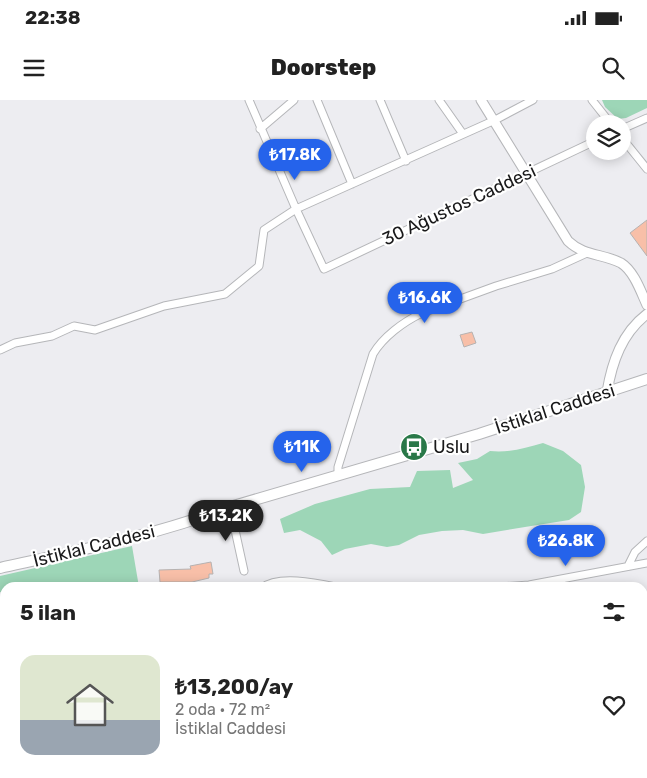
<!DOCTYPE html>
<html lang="tr">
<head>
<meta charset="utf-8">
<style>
  :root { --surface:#fff; --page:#f6f6f6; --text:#222; --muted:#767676; --line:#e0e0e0; --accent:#2563eb }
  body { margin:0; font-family:Rubik,sans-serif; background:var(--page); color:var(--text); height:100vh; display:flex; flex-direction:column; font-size:19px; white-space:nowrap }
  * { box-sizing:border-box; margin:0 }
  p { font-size:16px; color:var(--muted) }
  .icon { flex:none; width:28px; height:28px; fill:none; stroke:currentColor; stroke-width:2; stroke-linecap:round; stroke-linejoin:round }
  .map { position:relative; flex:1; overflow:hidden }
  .drawer { position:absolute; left:0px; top:482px; width:648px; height:196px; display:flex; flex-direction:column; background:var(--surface); border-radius:15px 15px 0 0; box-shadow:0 2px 12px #0003 }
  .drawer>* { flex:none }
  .fabs { position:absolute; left:586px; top:15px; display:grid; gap:10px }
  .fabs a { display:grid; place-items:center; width:45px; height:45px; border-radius:50%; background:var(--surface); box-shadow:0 2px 12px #0003; font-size:25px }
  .price { position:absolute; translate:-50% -42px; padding:0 11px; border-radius:18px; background:var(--accent); color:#fff; font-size:16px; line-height:32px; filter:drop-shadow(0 1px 2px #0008) }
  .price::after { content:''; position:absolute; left:50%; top:30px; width:15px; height:11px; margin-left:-8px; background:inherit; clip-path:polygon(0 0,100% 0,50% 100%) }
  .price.active { background:#222; color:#fff }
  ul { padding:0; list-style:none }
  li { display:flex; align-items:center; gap:15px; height:125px; padding:0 20px }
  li+li { border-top:1px solid var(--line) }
  li span { display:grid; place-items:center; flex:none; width:140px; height:100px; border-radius:15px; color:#555 }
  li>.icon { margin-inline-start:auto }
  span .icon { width:60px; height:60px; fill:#fffc; stroke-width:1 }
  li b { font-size:21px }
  h2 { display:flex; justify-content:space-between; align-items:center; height:60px; padding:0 20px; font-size:21px }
  .status { display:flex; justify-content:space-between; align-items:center; height:35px; padding:0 25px; background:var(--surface); direction:ltr }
  .status svg { height:14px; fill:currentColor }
  header { display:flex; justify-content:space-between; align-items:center; height:65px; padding:0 20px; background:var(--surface); font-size:22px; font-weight:800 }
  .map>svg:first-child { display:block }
  .green { fill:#9dd6b7 }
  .building { fill:#f8bfa8; stroke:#b6b2b1 }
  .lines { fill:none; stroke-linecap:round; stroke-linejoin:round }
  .minor-casing { stroke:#b5b6b9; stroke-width:9 }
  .tertiary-casing { stroke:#b5b6b9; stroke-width:11 }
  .secondary-casing { stroke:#b5b6b9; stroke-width:12 }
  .minor { stroke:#fff; stroke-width:7 }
  .tertiary { stroke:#fff; stroke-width:9 }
  .secondary { stroke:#fff; stroke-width:10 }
  .labels { text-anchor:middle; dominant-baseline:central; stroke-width:4.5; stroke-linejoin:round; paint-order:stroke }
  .street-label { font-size:18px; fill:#19191a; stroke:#fff }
  .poi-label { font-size:18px; fill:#19191a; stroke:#fff; text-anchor:start }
</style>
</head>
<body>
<div class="status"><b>22:38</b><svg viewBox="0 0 49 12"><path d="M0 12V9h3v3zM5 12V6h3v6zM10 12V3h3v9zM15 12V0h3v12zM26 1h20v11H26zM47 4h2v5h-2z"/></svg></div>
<header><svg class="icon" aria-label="menu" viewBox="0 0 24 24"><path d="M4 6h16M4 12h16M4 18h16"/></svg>Doorstep<svg class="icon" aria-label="search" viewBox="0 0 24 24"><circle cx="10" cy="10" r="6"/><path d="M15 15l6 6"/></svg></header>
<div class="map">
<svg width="647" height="678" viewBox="0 0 647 678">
  <rect width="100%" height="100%" fill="#ededf1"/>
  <path class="green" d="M 602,0 L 647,0 L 647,8 L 626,18 L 618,19 L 605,7 Z
    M 543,343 L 563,351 L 581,365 L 585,387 L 581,412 L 569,420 L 525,427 L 483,434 L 463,430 L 442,431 L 419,435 L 399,445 L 387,447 L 371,444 L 345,449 L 332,455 L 321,441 L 300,430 L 284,433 L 280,419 L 315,404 L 370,389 L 410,387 L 417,371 L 450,370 L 453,388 L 473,380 L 458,363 L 477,359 L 490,351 C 509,353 525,348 543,343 Z
    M 132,446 L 139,487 L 5,488 L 5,493 L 0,492 L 0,476 Z
    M 0,539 L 5,540 L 5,674 L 194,674 L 196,678 L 0,678 Z
    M 365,674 L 542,674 L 548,678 L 364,678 Z"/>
  <path class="building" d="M 647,120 L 647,156 L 630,133 Z
    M 472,232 L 476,243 L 464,247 L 460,235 Z
    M 211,462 L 213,474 L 209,474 L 209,478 L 192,482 L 160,482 L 159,470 L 191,469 L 190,466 Z"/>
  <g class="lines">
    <g class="minor-casing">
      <path id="minor" d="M 249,0 L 296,109 L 324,169 L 595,41
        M 317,0 L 352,84
        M 380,0 L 406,61
        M 439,0 L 463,34
        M 592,0 L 611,24
        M 260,29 L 294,0
        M 622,29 L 647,18
        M 622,38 L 647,69
        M 0,250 L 15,243 L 52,236 L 74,226 L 95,230 L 164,206 L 225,194 L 259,166 L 264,130 L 296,109 L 495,20 L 533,0
        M 338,375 L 338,367 L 373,254 C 383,237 403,222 422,213 L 496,186 L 552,169 L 587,153
        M 230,407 L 244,471
        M 628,466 L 635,452 L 647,441
        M 262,488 C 279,474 321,484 341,488
        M 487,488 L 529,485 L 647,463
        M 642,542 L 647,539
        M 0,586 L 5,592"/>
    </g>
    <g class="tertiary-casing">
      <path id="tertiary" d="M 481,0 L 568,141 C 585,157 602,153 621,163 C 634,171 641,192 647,205
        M 607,292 C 612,262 622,233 647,214"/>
    </g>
    <g class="secondary-casing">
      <path id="secondary" d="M 0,468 C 77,451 156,435 230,407 L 479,334 L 647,279"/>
    </g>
    <use href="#minor" class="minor"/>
    <use href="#tertiary" class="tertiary"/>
    <use href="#secondary" class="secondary"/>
  </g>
  <defs>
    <g id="bus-disc" transform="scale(1.4375)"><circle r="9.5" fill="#297848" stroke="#fff"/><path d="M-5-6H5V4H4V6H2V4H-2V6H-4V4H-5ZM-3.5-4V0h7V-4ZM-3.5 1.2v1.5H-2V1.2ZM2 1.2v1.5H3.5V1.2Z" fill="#fff"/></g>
  </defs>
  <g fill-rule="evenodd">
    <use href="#bus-disc" x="414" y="347"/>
  </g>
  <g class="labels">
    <g class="street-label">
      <text transform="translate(459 105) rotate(-25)">30 Ağustos Caddesi</text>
      <text transform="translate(555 309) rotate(-18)">İstiklal Caddesi</text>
      <text transform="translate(94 446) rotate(-14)">İstiklal Caddesi</text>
    </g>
    <g class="poi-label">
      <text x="433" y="347">Uslu</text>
    </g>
  </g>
</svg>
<div class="fabs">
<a><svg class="icon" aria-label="layers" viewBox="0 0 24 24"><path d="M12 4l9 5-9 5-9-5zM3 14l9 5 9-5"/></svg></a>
</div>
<b class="price" style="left:295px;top:81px">₺17.8K</b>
<b class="price" style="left:425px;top:224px">₺16.6K</b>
<b class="price" style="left:302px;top:373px">₺11K</b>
<b class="price active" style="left:226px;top:442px">₺13.2K</b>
<b class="price" style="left:566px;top:467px">₺26.8K</b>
<section class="drawer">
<h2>5 ilan<svg class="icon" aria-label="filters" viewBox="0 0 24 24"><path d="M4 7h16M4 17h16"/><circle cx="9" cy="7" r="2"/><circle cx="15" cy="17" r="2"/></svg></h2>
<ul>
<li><span style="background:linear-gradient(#dfe7d0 65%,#9aa5b1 0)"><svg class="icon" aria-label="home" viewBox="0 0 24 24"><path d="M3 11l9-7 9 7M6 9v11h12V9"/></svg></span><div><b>₺13,200/ay</b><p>2 oda · 72 m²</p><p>İstiklal Caddesi</p></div><svg class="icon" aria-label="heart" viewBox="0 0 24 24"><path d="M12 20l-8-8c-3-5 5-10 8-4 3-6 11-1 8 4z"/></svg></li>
</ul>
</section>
</div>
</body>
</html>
